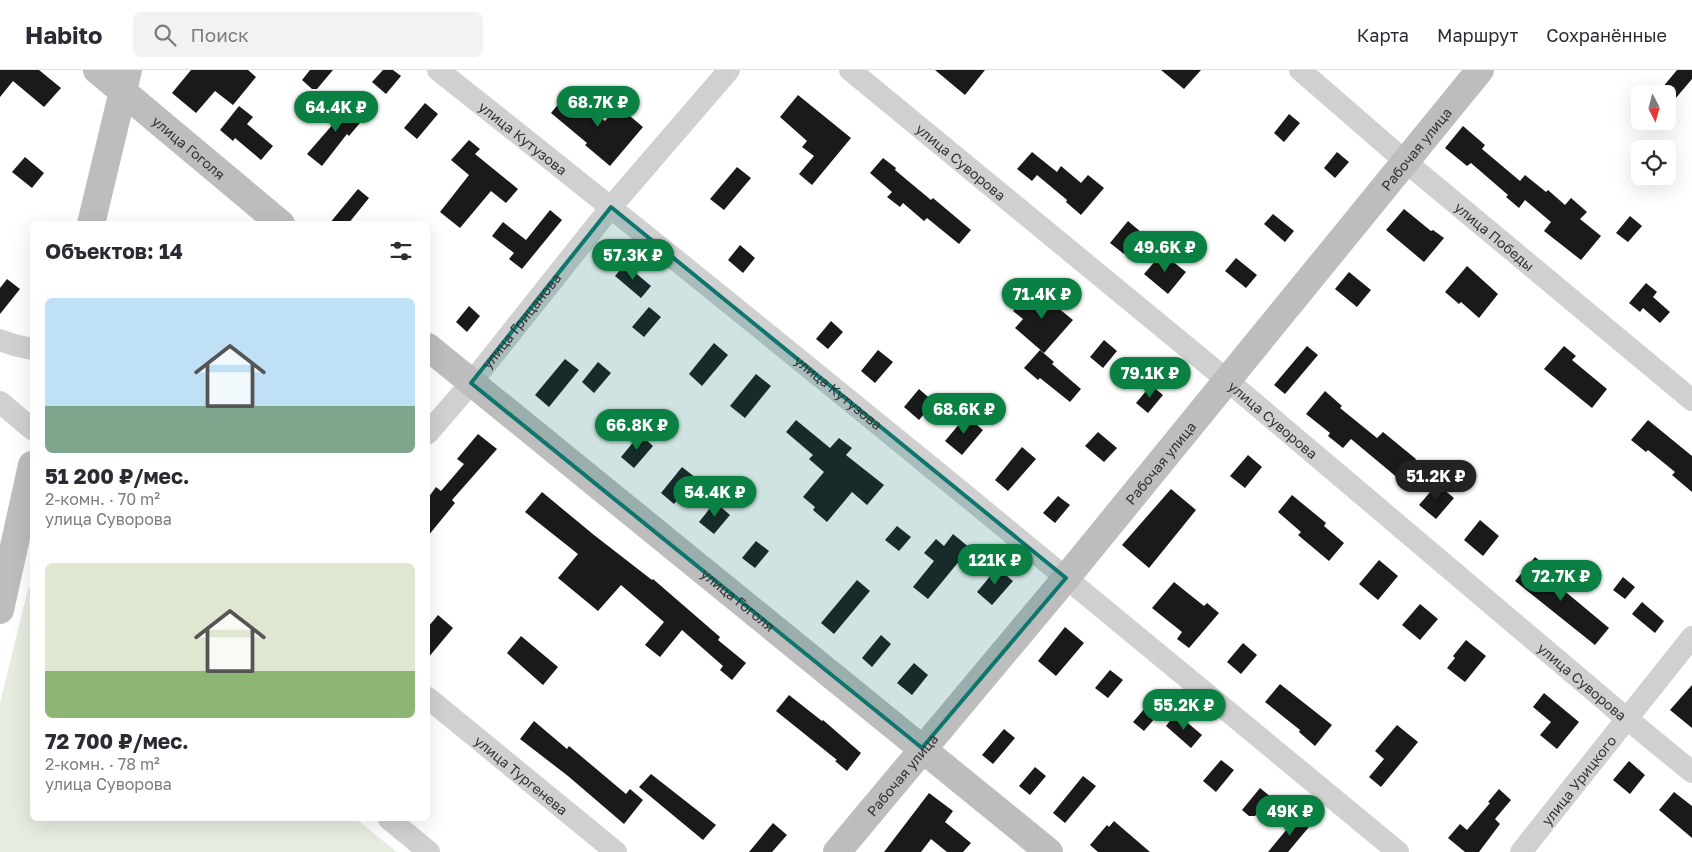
<!DOCTYPE html>
<html lang="ru">
<head>
<meta charset="utf-8">
<style>
  :root { --surface:#fff; --page:#f2f2f3; --text:#2b2b33; --muted:#7c7c81; --line:#e1e1e2; --accent:#0b8043 }
  body { margin:0; font-family:"Golos Text",sans-serif; background:var(--page); color:var(--text); height:100vh; display:flex; flex-direction:column; font-size:19px; white-space:nowrap }
  * { box-sizing:border-box; margin:0 }
  p { font-size:16px; color:var(--muted) }
  .icon { flex:none; width:28px; height:28px; fill:none; stroke:currentColor; stroke-width:2; stroke-linecap:round; stroke-linejoin:round }
  .map { position:relative; flex:1; overflow:hidden }
  .side { position:absolute; left:30px; top:151px; width:400px; height:600px; display:flex; flex-direction:column; background:var(--surface); border-radius:8px; box-shadow:0 5px 20px #0002 }
  .side>* { flex:none }
  .needle { width:32px; rotate:174deg }
  .buttons { position:absolute; left:1631px; top:15px; display:grid; gap:10px }
  .buttons a { display:grid; place-items:center; width:45px; height:45px; border-radius:8px; background:var(--surface); box-shadow:0 5px 20px #0002; font-size:25px }
  .price { position:absolute; translate:-50% -42px; padding:0 11px; border-radius:18px; background:var(--accent); color:#fff; font-size:16px; line-height:32px; filter:drop-shadow(0 1px 2px #0008) }
  .price::after { content:''; position:absolute; left:50%; top:30px; width:15px; height:11px; margin-left:-8px; background:inherit; clip-path:polygon(0 0,100% 0,50% 100%) }
  .price.selected { background:#222; color:#fff }
  ul { padding:0; list-style:none }
  li { display:grid; align-content:center; gap:10px; height:265px; padding:0 15px }
  li span { display:grid; place-items:center; height:155px; border-radius:8px; color:#555 }
  li>.icon { margin-inline-start:auto }
  span .icon { width:90px; height:90px; fill:#fffc; stroke-width:1 }
  li b { font-size:21px }
  h2 { display:flex; justify-content:space-between; align-items:center; height:60px; padding:0 15px; font-size:21px }
  header { display:flex; align-items:center; gap:30px; box-sizing:border-box; height:70px; padding:0 25px; background:var(--surface); border-bottom:1px solid var(--line) }
  header strong { font-size:24px }
  nav { display:flex; gap:28px; margin-inline-start:auto; font-size:18px }
  .search { width:350px; height:45px; background:var(--page); display:flex; align-items:center; gap:12px; box-sizing:border-box; padding:0 18px; border-radius:8px; color:var(--muted); font-size:19px }
  .map>svg:first-child { display:block }
  .green { fill:#e6ecdf }
  .building { fill:#1a1a1a }
  .lines { fill:none; stroke-linecap:round; stroke-linejoin:round }
  .street { stroke:#d0d0d0; stroke-width:22 }
  .secondary { stroke:#bdbdbd; stroke-width:28 }
  .marked { fill:#0f766e; fill-opacity:0.2; stroke:#0f766e; stroke-width:4; stroke-linejoin:round }
  .labels { text-anchor:middle; dominant-baseline:central; stroke-width:5; stroke-linejoin:round; paint-order:stroke }
  .street-label { font-size:14px; fill:#333; stroke:#fff }
</style>
</head>
<body>
<header>
<strong>Habito</strong>
<div class="search"><svg class="icon" aria-label="search" viewBox="0 0 24 24"><circle cx="10" cy="10" r="6"/><path d="M15 15l6 6"/></svg>Поиск</div>
<nav><a>Карта</a><a>Маршрут</a><a>Сохранённые</a></nav>
</header>
<div class="map">
<svg width="1692" height="782" viewBox="0 0 1692 782">
  <rect width="100%" height="100%" fill="#fff"/>
  <path class="green" d="M 32,516 L 32,749 L 356,749 L 397,782 L 0,782 L 0,633 L 28,519 Z"/>
  <path class="building" d="M 0,0 L 39,0 L 61,18 L 44,37 L 13,11 L 0,27 Z
    M 191,0 L 248,0 L 256,7 L 233,35 L 215,21 L 196,43 L 172,23 Z
    M 310,0 L 333,0 L 317,19 L 312,19 L 302,10 Z
    M 383,0 L 393,0 L 401,6 L 386,24 L 372,12 Z
    M 935,0 L 985,0 L 965,25 Z
    M 1161,0 L 1201,0 L 1184,19 Z
    M 1677,0 L 1692,0 L 1692,9 L 1675,29 L 1662,18 Z
    M 569,21 L 605,51 L 618,36 L 643,57 L 610,96 L 585,75 L 587,73 L 551,43 Z
    M 798,25 L 851,68 L 812,115 L 799,104 L 814,86 L 802,77 L 807,71 L 780,47 Z
    M 346,31 L 365,47 L 349,66 L 347,64 L 322,96 L 307,84 L 334,53 L 330,50 Z
    M 425,33 L 438,44 L 417,69 L 404,58 Z
    M 239,36 L 253,47 L 247,54 L 273,76 L 261,90 L 235,68 L 233,71 L 220,60 Z
    M 1289,44 L 1300,53 L 1284,72 L 1274,63 Z
    M 1463,56 L 1485,75 L 1482,79 L 1520,111 L 1525,105 L 1546,122 L 1548,120 L 1565,135 L 1571,128 L 1587,142 L 1580,149 L 1601,166 L 1581,190 L 1544,161 L 1551,152 L 1525,130 L 1519,138 L 1506,127 L 1508,125 L 1471,93 L 1467,96 L 1445,78 Z
    M 469,70 L 480,79 L 475,84 L 518,119 L 506,133 L 491,121 L 460,158 L 440,142 L 469,105 L 451,90 Z
    M 1032,82 L 1057,102 L 1061,96 L 1081,113 L 1088,105 L 1104,118 L 1081,145 L 1066,132 L 1067,130 L 1037,105 L 1032,111 L 1017,99 Z
    M 1337,82 L 1349,92 L 1335,108 L 1324,98 Z
    M 25,87 L 44,103 L 32,118 L 12,102 Z
    M 883,88 L 896,98 L 895,100 L 931,130 L 933,128 L 971,160 L 959,174 L 927,148 L 924,151 L 903,133 L 900,137 L 887,127 L 892,122 L 870,103 Z
    M 737,97 L 751,108 L 724,140 L 710,129 Z
    M 358,119 L 369,128 L 348,154 L 329,154 Z
    M 1404,139 L 1431,161 L 1433,160 L 1444,168 L 1424,192 L 1386,160 Z
    M 550,140 L 562,150 L 522,199 L 509,189 L 514,183 L 492,166 L 503,152 L 526,170 Z
    M 1273,144 L 1294,161 L 1285,172 L 1264,154 Z
    M 1630,146 L 1642,156 L 1628,172 L 1616,163 Z
    M 1128,151 L 1142,163 L 1124,184 L 1110,173 Z
    M 740,175 L 755,188 L 743,203 L 728,190 Z
    M 1162,183 L 1186,202 L 1168,224 L 1144,204 Z
    M 1236,188 L 1257,205 L 1246,218 L 1225,201 Z
    M 625,194 L 651,216 L 641,228 L 615,206 Z
    M 1467,196 L 1498,224 L 1479,248 L 1461,232 L 1459,234 L 1445,222 Z
    M 1349,202 L 1371,220 L 1357,237 L 1335,219 Z
    M 7,209 L 20,219 L 0,244 L 0,218 Z
    M 1646,213 L 1657,222 L 1653,227 L 1670,242 L 1660,253 L 1643,238 L 1640,242 L 1629,233 Z
    M 1043,217 L 1056,228 L 1052,233 L 1073,250 L 1044,283 L 1015,258 L 1023,249 L 1013,241 L 1026,226 L 1032,231 Z
    M 469,236 L 480,246 L 467,262 L 456,252 Z
    M 649,237 L 661,247 L 644,267 L 632,257 Z
    M 831,251 L 843,262 L 828,279 L 816,269 Z
    M 1104,270 L 1117,281 L 1103,298 L 1090,287 Z
    M 714,273 L 728,285 L 702,316 L 689,304 Z
    M 1307,276 L 1318,285 L 1285,324 L 1274,315 Z
    M 1564,276 L 1576,286 L 1572,290 L 1607,319 L 1592,338 L 1544,299 Z
    M 878,280 L 893,292 L 875,313 L 861,301 Z
    M 1040,280 L 1054,292 L 1052,294 L 1081,319 L 1070,332 L 1040,308 L 1038,310 L 1024,298 Z
    M 565,289 L 579,300 L 549,337 L 535,325 Z
    M 598,292 L 611,303 L 594,323 L 582,312 Z
    M 756,304 L 771,316 L 745,348 L 730,336 Z
    M 1151,315 L 1163,325 L 1148,343 L 1136,333 Z
    M 919,319 L 934,332 L 919,350 L 904,337 Z
    M 1325,321 L 1342,336 L 1340,338 L 1377,368 L 1383,362 L 1416,389 L 1399,409 L 1351,369 L 1343,378 L 1328,366 L 1330,363 L 1306,344 Z
    M 966,346 L 983,360 L 962,385 L 945,371 Z
    M 796,350 L 830,378 L 839,368 L 852,378 L 846,385 L 884,415 L 867,435 L 852,422 L 827,452 L 813,440 L 815,437 L 803,427 L 824,402 L 809,389 L 813,385 L 786,362 Z
    M 1648,350 L 1692,386 L 1692,422 L 1672,405 L 1675,402 L 1648,380 L 1646,382 L 1631,370 Z
    M 1098,362 L 1117,378 L 1104,392 L 1085,376 Z
    M 478,364 L 497,379 L 452,430 L 455,433 L 428,466 L 428,428 L 436,417 L 441,421 L 464,394 L 457,389 Z
    M 640,364 L 653,376 L 634,398 L 621,387 Z
    M 1022,377 L 1036,389 L 1008,421 L 995,410 Z
    M 1248,385 L 1262,397 L 1245,418 L 1230,406 Z
    M 682,397 L 696,408 L 674,434 L 661,423 Z
    M 1437,414 L 1454,428 L 1436,449 L 1419,435 Z
    M 1171,419 L 1196,440 L 1149,498 L 1122,475 Z
    M 542,422 L 594,465 L 652,510 L 653,509 L 720,567 L 718,570 L 746,593 L 732,610 L 720,600 L 723,596 L 682,560 L 660,587 L 645,575 L 664,552 L 621,515 L 598,541 L 558,508 L 578,484 L 525,442 Z
    M 1292,425 L 1326,453 L 1324,456 L 1344,473 L 1329,491 L 1298,465 L 1301,462 L 1278,442 Z
    M 1058,426 L 1070,435 L 1055,453 L 1043,443 Z
    M 715,432 L 730,445 L 714,464 L 699,452 Z
    M 1480,450 L 1499,466 L 1483,486 L 1464,470 Z
    M 897,456 L 911,467 L 899,481 L 885,470 Z
    M 953,464 L 970,478 L 928,529 L 913,517 L 934,491 L 924,483 L 936,469 L 944,476 Z
    M 756,471 L 769,481 L 755,498 L 742,488 Z
    M 1535,487 L 1548,498 L 1543,503 L 1609,558 L 1595,575 L 1515,511 Z
    M 1379,490 L 1398,506 L 1378,530 L 1359,514 Z
    M 997,498 L 1013,511 L 992,535 L 977,522 Z
    M 1623,507 L 1635,517 L 1625,529 L 1613,520 Z
    M 857,510 L 870,521 L 834,564 L 821,553 Z
    M 1174,512 L 1204,536 L 1207,533 L 1219,543 L 1189,578 L 1177,569 L 1182,562 L 1152,538 Z
    M 1642,532 L 1664,551 L 1655,563 L 1632,544 Z
    M 1420,534 L 1438,549 L 1420,570 L 1402,555 Z
    M 438,545 L 453,558 L 428,588 L 428,557 Z
    M 1065,557 L 1084,573 L 1056,606 L 1038,591 Z
    M 881,565 L 891,574 L 872,597 L 862,588 Z
    M 521,566 L 558,597 L 543,615 L 507,583 Z
    M 1466,570 L 1486,586 L 1465,612 L 1447,598 L 1455,588 L 1453,586 Z
    M 1243,573 L 1257,585 L 1241,604 L 1227,592 Z
    M 914,593 L 928,605 L 912,625 L 897,613 Z
    M 1110,600 L 1123,610 L 1108,628 L 1095,618 Z
    M 1280,614 L 1332,655 L 1315,676 L 1299,662 L 1300,660 L 1265,632 Z
    M 1692,615 L 1692,658 L 1670,640 Z
    M 1544,623 L 1579,652 L 1557,679 L 1540,665 L 1551,652 L 1533,637 Z
    M 789,625 L 822,651 L 823,650 L 861,683 L 847,701 L 835,691 L 837,690 L 776,641 Z
    M 1151,631 L 1162,640 L 1144,661 L 1133,652 Z
    M 1176,643 L 1202,665 L 1191,678 L 1166,656 Z
    M 534,651 L 567,679 L 569,676 L 626,724 L 630,719 L 643,730 L 624,754 L 568,706 L 520,669 Z
    M 1397,655 L 1418,672 L 1381,717 L 1369,707 L 1384,689 L 1375,681 Z
    M 1004,659 L 1015,668 L 993,694 L 982,685 Z
    M 1221,690 L 1234,700 L 1216,722 L 1203,711 Z
    M 1629,691 L 1645,705 L 1630,724 L 1613,710 Z
    M 1035,697 L 1046,706 L 1030,725 L 1019,716 Z
    M 651,704 L 716,755 L 703,770 L 639,717 Z
    M 1083,706 L 1096,716 L 1065,753 L 1053,743 Z
    M 1260,718 L 1271,727 L 1255,746 L 1249,746 L 1242,740 Z
    M 1499,719 L 1511,730 L 1495,749 L 1500,754 L 1479,782 L 1465,782 L 1448,768 L 1460,754 L 1467,760 L 1490,733 L 1488,732 Z
    M 1674,722 L 1692,736 L 1692,768 L 1659,740 Z
    M 929,723 L 953,741 L 945,752 L 971,773 L 963,782 L 947,782 L 931,769 L 921,782 L 884,782 Z
    M 1297,747 L 1309,757 L 1288,782 L 1268,782 Z
    M 1114,751 L 1150,782 L 1098,782 L 1090,775 L 1107,755 L 1109,757 Z
    M 773,753 L 787,765 L 772,782 L 749,782 Z"/>
  <g class="lines">
    <g class="street">
      <path id="s1" d="M 438,0 C 762,256 1080,519 1398,782"/>
      <path id="s2" d="M 850,0 L 1228,311 L 1626,648 L 1692,702"/>
      <path id="s3" d="M 1300,0 L 1406,92 L 1692,330"/>
      <path d="M 0,270 L 14,275 L 32,279"/>
      <path d="M 0,332 L 32,359"/>
      <path id="s4" d="M 428,363 L 471,313 L 611,137 L 729,0"/>
      <path id="s5" d="M 428,628 L 616,782"/>
      <path d="M 389,749 L 429,782"/>
      <path id="s6" d="M 1521,782 L 1692,567"/>
    </g>
    <g class="secondary">
      <path id="s7" d="M 97,0 L 281,154"/>
      <path d="M 91,154 L 128,0"/>
      <path id="s8" d="M 428,277 L 1049,782"/>
      <path d="M 0,540 L 32,395"/>
      <path id="s9" d="M 837,782 L 1066,508 L 1480,0"/>
    </g>
  </g>
  <path class="marked" d="M 611,137 L 1066,508 L 922,678 L 471,313 Z"/>
  <g class="labels">
    <g class="street-label">
      <text stroke="none"><textPath href="#s1" startOffset="109">улица Кутузова</textPath></text>
      <text stroke="none"><textPath href="#s7" startOffset="120">улица Гоголя</textPath></text>
      <text stroke="none"><textPath href="#s9" startOffset="911">Рабочая улица</textPath></text>
      <text stroke="none"><textPath href="#s2" startOffset="144">улица Суворова</textPath></text>
      <text stroke="none"><textPath href="#s3" startOffset="256">улица Победы</textPath></text>
      <text stroke="none"><textPath href="#s4" startOffset="146">улица Грицанова</textPath></text>
      <text stroke="none"><textPath href="#s1" startOffset="514">улица Кутузова</textPath></text>
      <text stroke="none"><textPath href="#s2" startOffset="549">улица Суворова</textPath></text>
      <text stroke="none"><textPath href="#s9" startOffset="506">Рабочая улица</textPath></text>
      <text stroke="none"><textPath href="#s8" startOffset="400">улица Гоголя</textPath></text>
      <text stroke="none"><textPath href="#s2" startOffset="954">улица Суворова</textPath></text>
      <text stroke="none"><textPath href="#s9" startOffset="101">Рабочая улица</textPath></text>
      <text stroke="none"><textPath href="#s5" startOffset="121">улица Тургенева</textPath></text>
      <text stroke="none"><textPath href="#s6" startOffset="92">улица Урицкого</textPath></text>
    </g>
  </g>
</svg>
<div class="buttons">
<a><svg class="needle" viewBox="-14 -14 28 28"><path d="M0-13l5 13h-10z" fill="#e53935"/><path d="M0 13l5-13h-10z" fill="#7c7c81"/></svg></a>
<a><svg class="icon" aria-label="locate" viewBox="0 0 24 24"><circle cx="12" cy="12" r="6"/><path d="M12 2v4M12 18v4M2 12h4M18 12h4"/></svg></a>
</div>
<b class="price" style="left:598px;top:58px">68.7K ₽</b>
<b class="price" style="left:336px;top:63px">64.4K ₽</b>
<b class="price" style="left:1165px;top:203px">49.6K ₽</b>
<b class="price" style="left:633px;top:211px">57.3K ₽</b>
<b class="price" style="left:1042px;top:250px">71.4K ₽</b>
<b class="price" style="left:1150px;top:329px">79.1K ₽</b>
<b class="price" style="left:964px;top:365px">68.6K ₽</b>
<b class="price" style="left:637px;top:381px">66.8K ₽</b>
<b class="price selected" style="left:1436px;top:432px">51.2K ₽</b>
<b class="price" style="left:715px;top:448px">54.4K ₽</b>
<b class="price" style="left:995px;top:516px">121K ₽</b>
<b class="price" style="left:1561px;top:532px">72.7K ₽</b>
<b class="price" style="left:1184px;top:661px">55.2K ₽</b>
<b class="price" style="left:1290px;top:767px">49K ₽</b>
<section class="side">
<h2>Объектов: 14<svg class="icon" aria-label="filters" viewBox="0 0 24 24"><path d="M4 7h16M4 17h16"/><circle cx="9" cy="7" r="2"/><circle cx="15" cy="17" r="2"/></svg></h2>
<ul>
<li><span style="background:linear-gradient(#bfe0f5 70%,#7fa58c 0)"><svg class="icon" aria-label="home" viewBox="0 0 24 24"><path d="M3 11l9-7 9 7M6 9v11h12V9"/></svg></span><div><b>51 200 ₽/мес.</b><p>2-комн. · 70 m²</p><p>улица Суворова</p></div></li>
<li><span style="background:linear-gradient(#dfe7d0 70%,#8fb573 0)"><svg class="icon" aria-label="home" viewBox="0 0 24 24"><path d="M3 11l9-7 9 7M6 9v11h12V9"/></svg></span><div><b>72 700 ₽/мес.</b><p>2-комн. · 78 m²</p><p>улица Суворова</p></div></li>
</ul>
</section>
</div>
</body>
</html>
